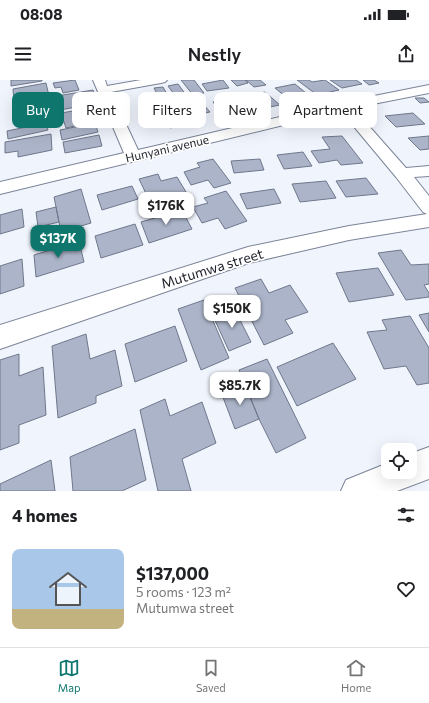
<!DOCTYPE html>
<html lang="en">
<head>
<meta charset="utf-8">
<style>
  :root { --surface:#fff; --page:#f6f6f6; --text:#202124; --muted:#757577; --line:#e0e0e0; --accent:#0f766e }
  body { margin:0; font-family:Commissioner,sans-serif; background:var(--page); color:var(--text); height:100vh; display:flex; flex-direction:column; font-size:15px; white-space:nowrap }
  * { box-sizing:border-box; margin:0 }
  p { font-size:13px; color:var(--muted) }
  .icon { flex:none; width:22px; height:22px; fill:none; stroke:currentColor; stroke-width:2; stroke-linecap:round; stroke-linejoin:round }
  .map { position:relative; height:411px; overflow:hidden }
  .drawer { display:flex; flex-direction:column; background:var(--surface); flex:1 }
  .drawer>* { flex:none }
  .banner { position:absolute; left:12px; top:12px; width:405px; height:36px; display:flex; gap:8px }
  .fabs { position:absolute; left:381px; top:363px; display:grid; gap:8px }
  .fabs a { display:grid; place-items:center; width:36px; height:36px; border-radius:8px; background:var(--surface); box-shadow:0 4px 16px #0002; font-size:20px }
  .price { position:absolute; translate:-50% -34px; padding:0 9px; border-radius:8px; background:#fff; color:#222; font-size:13px; line-height:26px; filter:drop-shadow(0 1px 2px #0008) }
  .price::after { content:''; position:absolute; left:50%; top:24px; width:12px; height:9px; margin-left:-6px; background:inherit; clip-path:polygon(0 0,100% 0,50% 100%) }
  .price.on { background:var(--accent); color:#fff }
  ul { padding:0; list-style:none }
  li { display:flex; align-items:center; gap:12px; height:100px; padding:0 12px }
  li+li { border-top:1px solid var(--line) }
  li span { display:grid; place-items:center; flex:none; width:112px; height:80px; border-radius:8px; color:#555 }
  li>.icon { margin-inline-start:auto }
  span .icon { width:48px; height:48px; fill:#fffc; stroke-width:1 }
  li b { font-size:17px }
  h2 { display:flex; justify-content:space-between; align-items:center; height:48px; padding:0 12px; font-size:17px }
  .pill { padding:0 14px; border-radius:8px; background:var(--surface); box-shadow:0 4px 16px #0002; font-size:14px; line-height:36px }
  .pill.on { background:var(--accent); color:#fff }
  .status { display:flex; justify-content:space-between; align-items:center; height:28px; padding:0 20px; background:var(--surface); direction:ltr }
  .status svg { height:11px; fill:currentColor }
  header { display:flex; justify-content:space-between; align-items:center; height:52px; padding:0 12px; background:var(--surface); font-size:18px; font-weight:600 }
  .tabs { display:flex; justify-content:space-around; align-items:center; height:56px; border-top:1px solid var(--line); background:var(--surface); font-size:11px; color:var(--muted) }
  .tabs a { display:grid; justify-items:center; gap:2px }
  .tabs .on { color:var(--accent) }
  .map>svg:first-child { display:block }
  .building { fill:#abb4c9; stroke:#6f788b }
  .lines { fill:none; stroke-linecap:round; stroke-linejoin:round }
  .minor-casing { stroke:#7b8497; stroke-width:2 }
  .minor { fill:#fff; fill-rule:evenodd }
  .labels { text-anchor:middle; dominant-baseline:central; stroke-width:3.5; stroke-linejoin:round; paint-order:stroke }
  .far-street-label { font-size:12px; fill:#1e2129; stroke:#fff }
  .street-label { font-size:14px; fill:#1e2129; stroke:#fff }
</style>
</head>
<body>
<div class="status"><b>08:08</b><svg viewBox="0 0 49 12"><path d="M0 12V9h3v3zM5 12V6h3v6zM10 12V3h3v9zM15 12V0h3v12zM26 1h20v11H26zM47 4h2v5h-2z"/></svg></div>
<header><svg class="icon" aria-label="menu" viewBox="0 0 24 24"><path d="M4 6h16M4 12h16M4 18h16"/></svg>Nestly<svg class="icon" aria-label="share" viewBox="0 0 24 24"><path d="M12 15V3M7 8l5-5 5 5M5 13v7h14v-7"/></svg></header>
<div class="map">
<svg width="429" height="411" viewBox="0 0 429 411">
  <rect width="100%" height="100%" fill="#f0f4fd"/>
  <path class="building" d="M 11,0 L 42,0 L 42,1 L 11,6 Z
    M 75,0 L 79,10 L 63,13 L 61,7 L 55,8 L 53,3 Z
    M 181,0 L 194,0 L 204,13 L 193,15 Z
    M 223,0 L 229,8 L 207,11 L 202,4 Z
    M 231,0 L 245,0 L 248,3 L 237,6 Z
    M 246,0 L 260,0 L 266,5 L 254,7 Z
    M 297,0 L 309,0 L 312,2 L 325,0 L 339,10 L 317,15 Z
    M 330,0 L 356,0 L 362,4 L 342,8 Z
    M 363,0 L 374,0 L 379,3 L 369,5 Z
    M 46,3 L 49,16 L 14,22 L 13,9 Z
    M 178,4 L 189,19 L 179,21 L 168,6 Z
    M 295,4 L 306,13 L 286,17 L 275,8 Z
    M 163,7 L 172,23 L 162,24 L 154,8 Z
    M 93,10 L 98,23 L 60,30 L 57,16 Z
    M 265,12 L 280,25 L 255,30 L 242,16 Z
    M 151,14 L 156,22 L 146,24 L 142,16 Z
    M 235,18 L 242,25 L 219,30 L 213,22 Z
    M 415,18 L 424,18 L 429,22 L 420,23 Z
    M 41,20 L 44,32 L 28,35 L 26,23 Z
    M 203,24 L 210,32 L 186,37 L 180,29 Z
    M 172,26 L 186,44 L 170,48 L 165,40 L 149,44 L 144,36 L 160,32 L 157,29 Z
    M 99,29 L 101,33 L 94,35 L 96,41 L 66,48 L 61,33 L 79,30 L 81,36 L 92,34 L 90,31 Z
    M 413,33 L 425,44 L 396,47 L 385,36 Z
    M 39,36 L 40,43 L 18,47 L 18,40 Z
    M 46,43 L 48,50 L 8,59 L 7,51 Z
    M 95,43 L 98,52 L 62,60 L 60,50 Z
    M 51,54 L 52,70 L 18,77 L 18,71 L 5,73 L 5,62 Z
    M 99,55 L 102,66 L 65,73 L 63,62 Z
    M 342,56 L 363,83 L 341,85 L 337,80 L 319,83 L 311,71 L 330,69 L 322,57 Z
    M 429,56 L 429,69 L 420,70 L 408,58 Z
    M 303,72 L 312,86 L 284,89 L 277,75 Z
    M 213,79 L 231,103 L 214,108 L 208,100 L 191,105 L 184,92 L 200,87 L 197,83 Z
    M 260,79 L 264,90 L 234,93 L 231,81 Z
    M 158,94 L 161,101 L 177,97 L 186,112 L 150,122 L 139,99 Z
    M 366,98 L 378,114 L 346,117 L 336,101 Z
    M 326,101 L 336,118 L 300,122 L 292,104 Z
    M 132,106 L 138,119 L 102,130 L 97,115 Z
    M 81,109 L 91,143 L 61,152 L 54,117 Z
    M 274,109 L 281,123 L 247,129 L 240,114 Z
    M 226,111 L 247,141 L 225,149 L 218,138 L 202,143 L 193,127 L 208,123 L 204,118 Z
    M 56,127 L 59,142 L 38,147 L 36,132 Z
    M 22,129 L 24,147 L 0,154 L 0,135 Z
    M 182,130 L 192,149 L 149,163 L 141,142 Z
    M 135,144 L 143,165 L 101,178 L 95,156 Z
    M 79,161 L 84,182 L 36,197 L 34,175 Z
    M 401,170 L 411,185 L 429,184 L 429,204 L 424,205 L 429,213 L 429,217 L 406,220 L 378,173 Z
    M 22,179 L 24,206 L 0,214 L 0,186 Z
    M 378,188 L 394,215 L 349,222 L 336,193 Z
    M 261,199 L 269,213 L 290,205 L 308,232 L 285,240 L 293,253 L 264,265 L 235,208 Z
    M 204,220 L 229,278 L 201,290 L 178,229 Z
    M 234,228 L 251,262 L 229,271 L 213,236 Z
    M 429,233 L 429,252 L 419,235 Z
    M 410,236 L 429,268 L 429,303 L 417,305 L 406,286 L 384,289 L 367,252 L 387,250 L 382,240 Z
    M 175,246 L 187,281 L 135,302 L 125,264 Z
    M 86,254 L 90,279 L 115,270 L 122,306 L 96,316 L 96,323 L 58,338 L 52,266 Z
    M 333,263 L 356,299 L 297,326 L 277,287 Z
    M 19,274 L 19,296 L 43,287 L 46,335 L 19,345 L 19,363 L 0,370 L 0,280 Z
    M 267,279 L 306,358 L 276,373 L 259,339 L 239,290 Z
    M 244,302 L 259,339 L 235,349 L 221,312 Z
    M 165,319 L 170,336 L 202,322 L 216,363 L 182,379 L 191,411 L 158,411 L 140,330 Z
    M 135,349 L 146,400 L 122,411 L 73,411 L 70,377 Z
    M 51,380 L 55,411 L 0,411 L 0,404 Z"/>
  <g class="lines">
    <g class="minor-casing">
      <path id="minor" d="M 93,0 L 105,0 L 107,6 L 141,0 L 167,0 L 165,2 L 161,3 L 111,12 L 138,70 L 344,22 L 429,5 L 429,13 L 353,28 L 406,88 L 429,86 L 429,96 L 414,97 L 429,116 L 429,147 L 349,160 L 249,183 L 0,269 L 0,245 L 248,167 L 349,146 L 427,134 L 423,132 L 396,97 L 341,31 L 0,114 L 0,102 L 124,73 Z
        M 429,367 L 429,399 L 397,411 L 341,411 L 346,400 L 388,383 L 388,392 L 410,392 L 410,374 Z"/>
    </g>
    <use href="#minor" class="minor"/>
  </g>
  <g class="labels">
    <g class="far-street-label">
      <text transform="translate(167 68) rotate(-13)">Hunyani avenue</text>
    </g>
    <g class="street-label">
      <text transform="translate(212 188) rotate(-17)">Mutumwa street</text>
    </g>
  </g>
</svg>
<div class="fabs">
<a><svg class="icon" aria-label="locate" viewBox="0 0 24 24"><circle cx="12" cy="12" r="6"/><path d="M12 2v4M12 18v4M2 12h4M18 12h4"/></svg></a>
</div>
<b class="price" style="left:166px;top:146px">$176K</b>
<b class="price on" style="left:58px;top:179px">$137K</b>
<b class="price" style="left:232px;top:249px">$150K</b>
<b class="price" style="left:240px;top:326px">$85.7K</b>
<div class="banner">
<a class="pill on">Buy</a>
<a class="pill">Rent</a>
<a class="pill">Filters</a>
<a class="pill">New</a>
<a class="pill">Apartment</a>
</div>
</div>
<section class="drawer">
<h2>4 homes<svg class="icon" aria-label="filters" viewBox="0 0 24 24"><path d="M4 7h16M4 17h16"/><circle cx="9" cy="7" r="2"/><circle cx="15" cy="17" r="2"/></svg></h2>
<ul>
<li><span style="background:linear-gradient(#a9c7e8 75%,#c2b280 0)"><svg class="icon" aria-label="home" viewBox="0 0 24 24"><path d="M3 11l9-7 9 7M6 9v11h12V9"/></svg></span><div><b>$137,000</b><p>5 rooms · 123 m²</p><p>Mutumwa street</p></div><svg class="icon" aria-label="heart" viewBox="0 0 24 24"><path d="M12 20l-8-8c-3-5 5-10 8-4 3-6 11-1 8 4z"/></svg></li>
</ul>
</section>
<nav class="tabs">
<a class="on"><svg class="icon" aria-label="map" viewBox="0 0 24 24"><path d="M3 6l6-2 6 2 6-2v14l-6 2-6-2-6 2zM9 4v14M15 6v14"/></svg>Map</a>
<a><svg class="icon" aria-label="saved" viewBox="0 0 24 24"><path d="M7 4h10v16l-5-4-5 4z"/></svg>Saved</a>
<a><svg class="icon" aria-label="home" viewBox="0 0 24 24"><path d="M3 11l9-7 9 7M6 9v11h12V9"/></svg>Home</a>
</nav>
</body>
</html>
